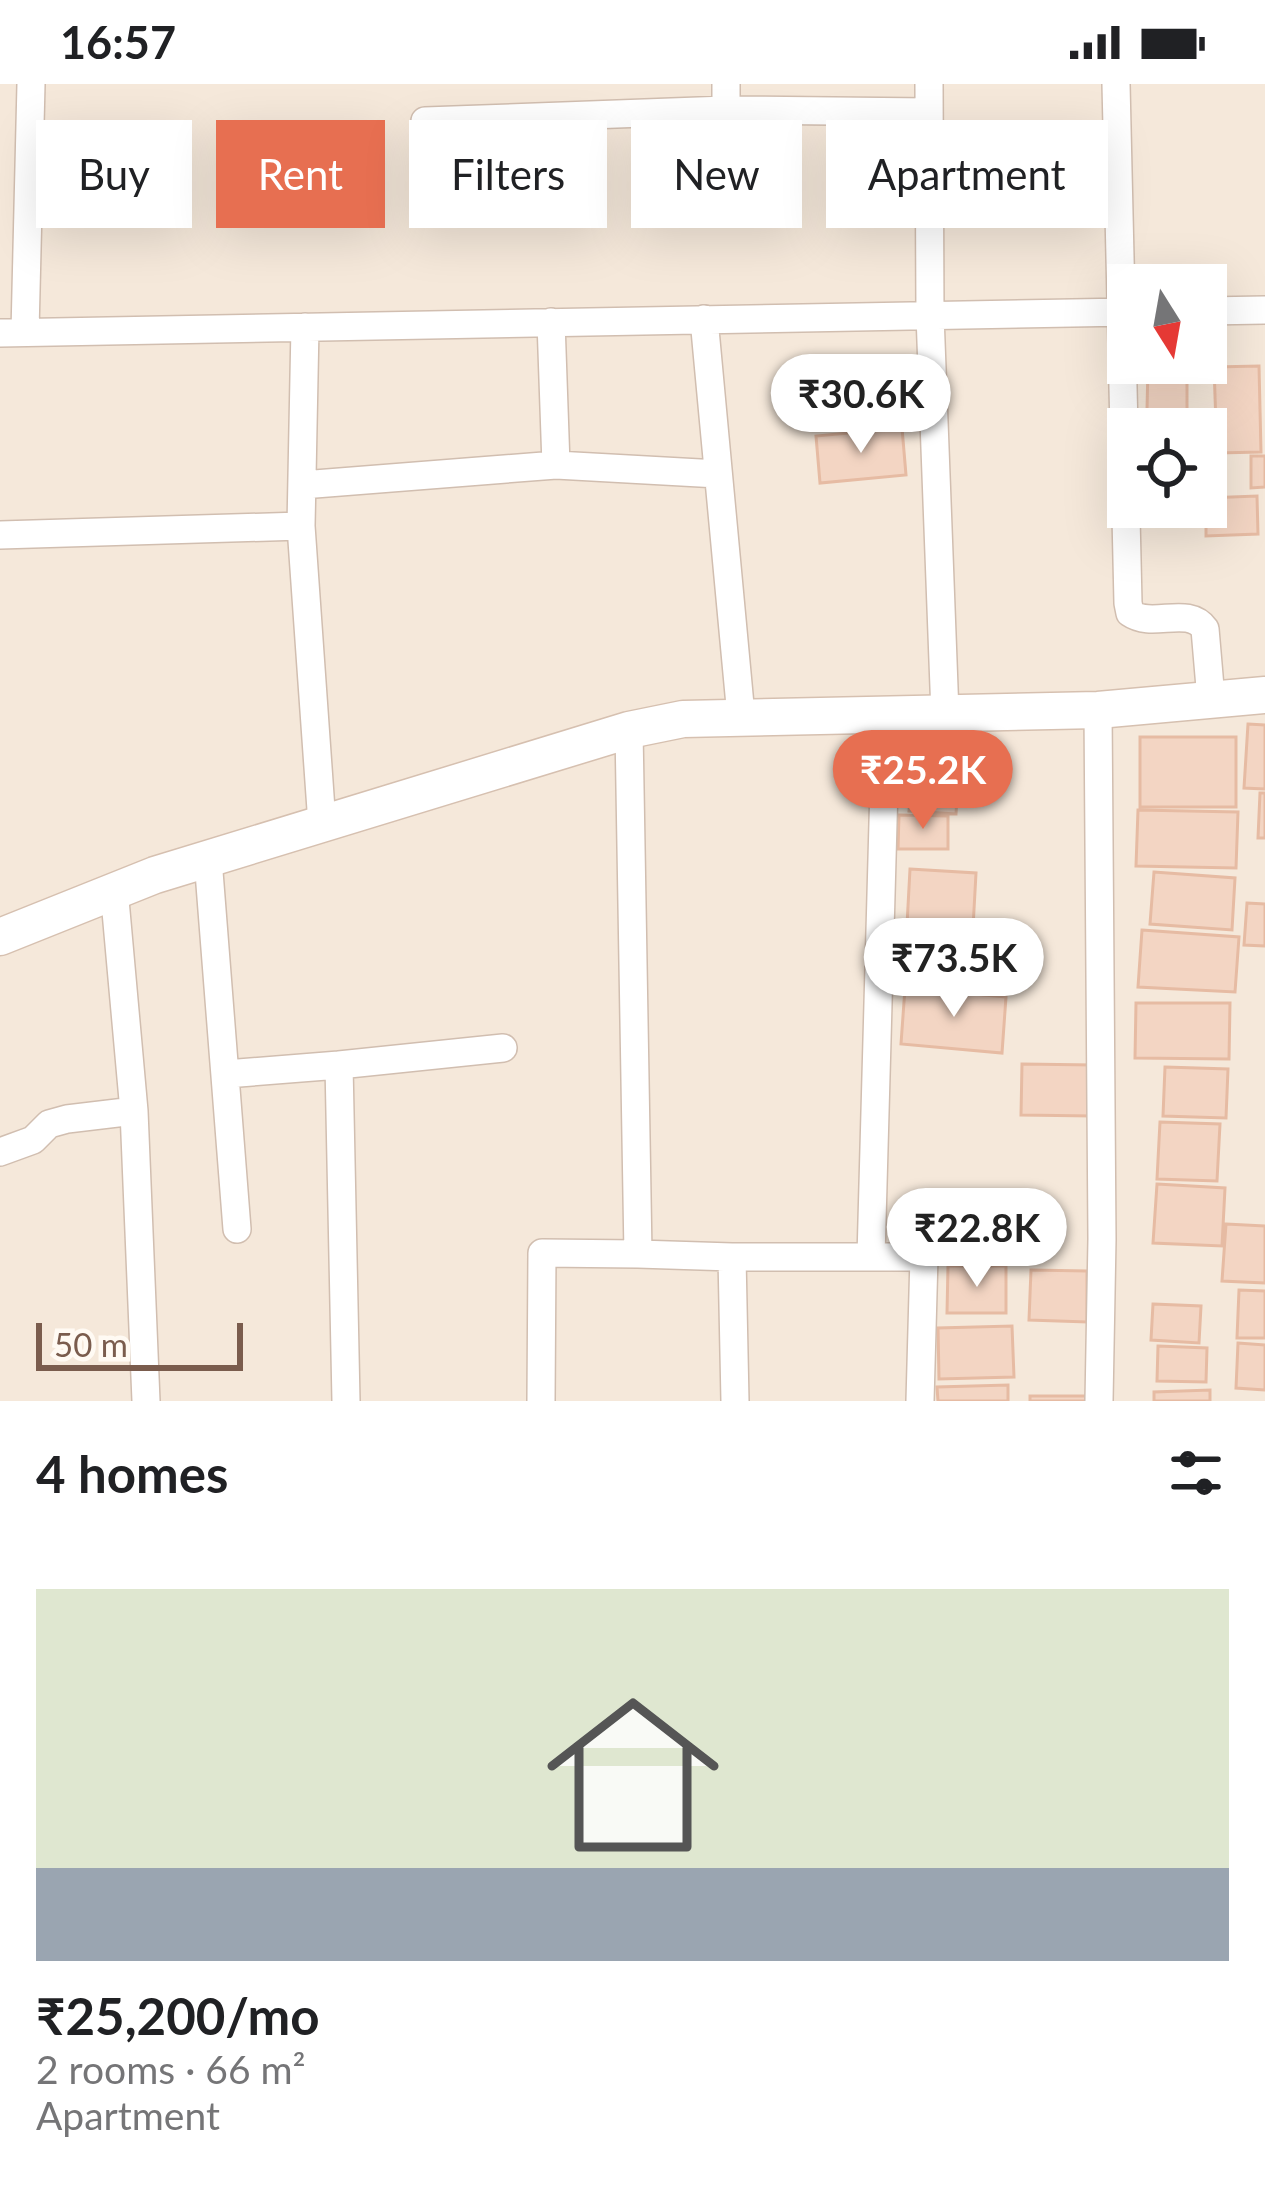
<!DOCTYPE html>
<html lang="en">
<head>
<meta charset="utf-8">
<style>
  :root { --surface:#fff; --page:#f2f2f2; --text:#202124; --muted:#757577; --accent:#e76f51 }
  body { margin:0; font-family:Lato,sans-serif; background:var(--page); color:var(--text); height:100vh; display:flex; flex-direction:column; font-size:45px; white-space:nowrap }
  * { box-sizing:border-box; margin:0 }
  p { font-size:39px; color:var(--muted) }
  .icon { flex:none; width:66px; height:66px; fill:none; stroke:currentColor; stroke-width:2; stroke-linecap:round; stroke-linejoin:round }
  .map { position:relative; height:1317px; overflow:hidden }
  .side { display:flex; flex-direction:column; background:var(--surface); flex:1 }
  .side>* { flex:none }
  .guide { position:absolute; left:36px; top:36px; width:1194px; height:108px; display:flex; gap:24px }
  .needle { width:78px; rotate:169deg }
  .buttons { position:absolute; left:1107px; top:180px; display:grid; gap:24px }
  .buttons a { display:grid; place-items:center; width:120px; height:120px; border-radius:0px; background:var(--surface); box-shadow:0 12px 48px #0002; font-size:60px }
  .scale { position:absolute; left:36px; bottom:30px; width:207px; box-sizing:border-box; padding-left:12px; border:6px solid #7a5c4d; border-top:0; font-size:33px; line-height:42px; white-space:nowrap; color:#7a5c4d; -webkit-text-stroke:9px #fffaf3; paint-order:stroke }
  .price { position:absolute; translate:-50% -102px; padding:0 27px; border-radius:42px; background:#fff; color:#222; font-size:39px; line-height:78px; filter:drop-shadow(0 3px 6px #0008) }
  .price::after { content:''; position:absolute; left:50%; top:72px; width:36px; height:27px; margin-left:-18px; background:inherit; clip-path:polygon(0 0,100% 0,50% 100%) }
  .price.on { background:var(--accent); color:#fff }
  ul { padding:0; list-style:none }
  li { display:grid; align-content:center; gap:24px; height:636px; padding:0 36px }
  li span { display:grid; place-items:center; height:372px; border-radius:0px; color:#555 }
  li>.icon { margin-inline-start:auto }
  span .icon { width:216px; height:216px; fill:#fffc; stroke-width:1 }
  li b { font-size:51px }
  h2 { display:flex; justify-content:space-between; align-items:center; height:144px; padding:0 36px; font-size:51px }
  .pill { padding:0 42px; border-radius:0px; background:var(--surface); box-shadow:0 12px 48px #0002; font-size:42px; line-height:108px }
  .pill.on { background:var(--accent); color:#fff }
  .status { display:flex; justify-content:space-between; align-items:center; height:84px; padding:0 60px; background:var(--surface); direction:ltr }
  .status svg { height:33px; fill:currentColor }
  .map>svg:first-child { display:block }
  .residential { fill:#f5e8da; fill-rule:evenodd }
  .building { fill:#f3d5c3; stroke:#e6bba3; stroke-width:3 }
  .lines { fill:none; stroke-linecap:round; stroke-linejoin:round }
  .street-casing { stroke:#d1beb0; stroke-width:30 }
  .secondary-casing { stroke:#d6c0b0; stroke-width:39 }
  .street { stroke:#fff; stroke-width:27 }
  .secondary { stroke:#fff; stroke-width:36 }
</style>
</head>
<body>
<div class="status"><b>16:57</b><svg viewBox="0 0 49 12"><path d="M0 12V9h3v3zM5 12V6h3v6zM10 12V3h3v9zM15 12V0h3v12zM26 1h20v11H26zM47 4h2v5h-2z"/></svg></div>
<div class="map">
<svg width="1265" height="1317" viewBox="0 0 1265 1317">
  <rect width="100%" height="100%" fill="#fdf6ec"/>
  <path class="residential" d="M 0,0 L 1265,0 L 1265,1317 L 0,1317 ZM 1128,201 L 1206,201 L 1206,279 L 1128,279 ZM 1128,345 L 1206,345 L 1206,423 L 1128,423 Z"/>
  <path class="building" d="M 1148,281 L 1187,281 L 1187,328 L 1147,327 Z
    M 1259,282 L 1261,368 L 1217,369 L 1214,283 Z
    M 1146,331 L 1188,332 L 1188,345 L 1146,345 Z
    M 902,344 L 906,391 L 820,399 L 816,352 Z
    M 1251,372 L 1265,372 L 1265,403 L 1251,404 Z
    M 1257,412 L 1258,450 L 1206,452 L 1206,414 Z
    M 1248,640 L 1265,641 L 1265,705 L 1244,704 Z
    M 1140,653 L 1236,653 L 1236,723 L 1140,723 Z
    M 914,655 L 963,657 L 961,695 L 912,693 Z
    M 911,697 L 958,699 L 956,730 L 909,727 Z
    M 1260,709 L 1265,709 L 1265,754 L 1258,754 Z
    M 1138,726 L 1238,728 L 1236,784 L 1136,782 Z
    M 899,731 L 948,732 L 948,765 L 898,765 Z
    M 910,785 L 976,789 L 973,844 L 907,841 Z
    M 1154,788 L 1235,794 L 1232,846 L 1150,840 Z
    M 1247,819 L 1265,820 L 1265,862 L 1244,861 Z
    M 1142,846 L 1239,853 L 1235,908 L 1138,903 Z
    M 905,904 L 1006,913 L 1002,969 L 901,960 Z
    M 1136,919 L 1230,919 L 1229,975 L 1135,974 Z
    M 1022,980 L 1093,981 L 1092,1032 L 1021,1031 Z
    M 1165,983 L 1228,985 L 1226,1034 L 1163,1032 Z
    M 1160,1038 L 1220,1040 L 1217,1097 L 1157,1095 Z
    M 1157,1100 L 1225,1104 L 1222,1162 L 1153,1159 Z
    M 1226,1140 L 1265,1142 L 1265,1199 L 1222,1197 Z
    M 948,1182 L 1006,1182 L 1006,1229 L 947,1229 Z
    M 1031,1186 L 1087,1187 L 1087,1238 L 1029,1236 Z
    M 1239,1206 L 1265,1207 L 1265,1254 L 1237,1254 Z
    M 1153,1220 L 1201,1222 L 1199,1259 L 1151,1256 Z
    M 1012,1242 L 1014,1293 L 939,1295 L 938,1244 Z
    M 1238,1259 L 1265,1261 L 1265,1306 L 1236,1304 Z
    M 1158,1262 L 1207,1264 L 1206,1298 L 1157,1297 Z
    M 1008,1301 L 1008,1317 L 938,1317 L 937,1303 Z
    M 1210,1306 L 1210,1317 L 1154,1317 L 1154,1308 Z
    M 1030,1312 L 1093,1312 L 1093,1317 L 1030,1317 Z"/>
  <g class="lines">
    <g class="street-casing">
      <path id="street" d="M 726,0 L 726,26 L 929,28
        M 929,0 L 930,231 L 945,630
        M 1116,0 L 1128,519 L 1130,529 C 1153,545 1188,521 1205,545 L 1211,615
        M 425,37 L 726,26
        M 1206,227 L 1265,226
        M 704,235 L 741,632
        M 25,248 L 31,0
        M 0,249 L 1128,228
        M 556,381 L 718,390
        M 302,401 L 556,381 L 551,238
        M 301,442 L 322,740
        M 0,451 L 301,442 L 305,243
        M 1098,626 L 1102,1155 L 1099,1317
        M 629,646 L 638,1170 L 732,1173 L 735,1317
        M 208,775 L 237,1145
        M 114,805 L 134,1027 L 146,1317
        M 226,990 L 339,981
        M 0,1068 L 33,1056 L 49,1040 L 67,1035 L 134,1027
        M 732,1173 L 871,1173 L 886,630
        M 871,1173 L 924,1173 L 920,1317
        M 346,1317 L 339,981 L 503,964
        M 541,1317 L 542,1169 L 638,1170"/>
    </g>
    <g class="secondary-casing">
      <path id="secondary" d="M 0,853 L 155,791 L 629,646 L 683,635 L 1098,626 L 1265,611"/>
    </g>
    <use href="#street" class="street"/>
    <use href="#secondary" class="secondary"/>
  </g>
</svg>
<div class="buttons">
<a><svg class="needle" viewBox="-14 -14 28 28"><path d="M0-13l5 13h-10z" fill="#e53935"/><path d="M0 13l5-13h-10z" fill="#757577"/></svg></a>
<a><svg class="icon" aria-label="locate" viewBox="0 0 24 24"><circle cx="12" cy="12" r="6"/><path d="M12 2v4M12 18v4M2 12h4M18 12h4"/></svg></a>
</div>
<div class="scale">50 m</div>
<b class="price" style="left:861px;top:372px">₹30.6K</b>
<b class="price on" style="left:923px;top:748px">₹25.2K</b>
<b class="price" style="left:954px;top:936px">₹73.5K</b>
<b class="price" style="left:977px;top:1206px">₹22.8K</b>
<div class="guide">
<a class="pill">Buy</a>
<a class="pill on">Rent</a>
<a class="pill">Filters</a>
<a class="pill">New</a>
<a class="pill">Apartment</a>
</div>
</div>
<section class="side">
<h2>4 homes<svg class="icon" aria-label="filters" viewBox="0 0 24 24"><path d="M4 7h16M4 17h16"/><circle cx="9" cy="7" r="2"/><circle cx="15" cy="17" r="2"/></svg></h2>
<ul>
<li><span style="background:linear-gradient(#dfe7d0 75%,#9aa5b1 0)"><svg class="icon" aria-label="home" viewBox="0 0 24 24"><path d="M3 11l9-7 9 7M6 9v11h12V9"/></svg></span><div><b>₹25,200/mo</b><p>2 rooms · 66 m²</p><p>Apartment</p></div></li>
</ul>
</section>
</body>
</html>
